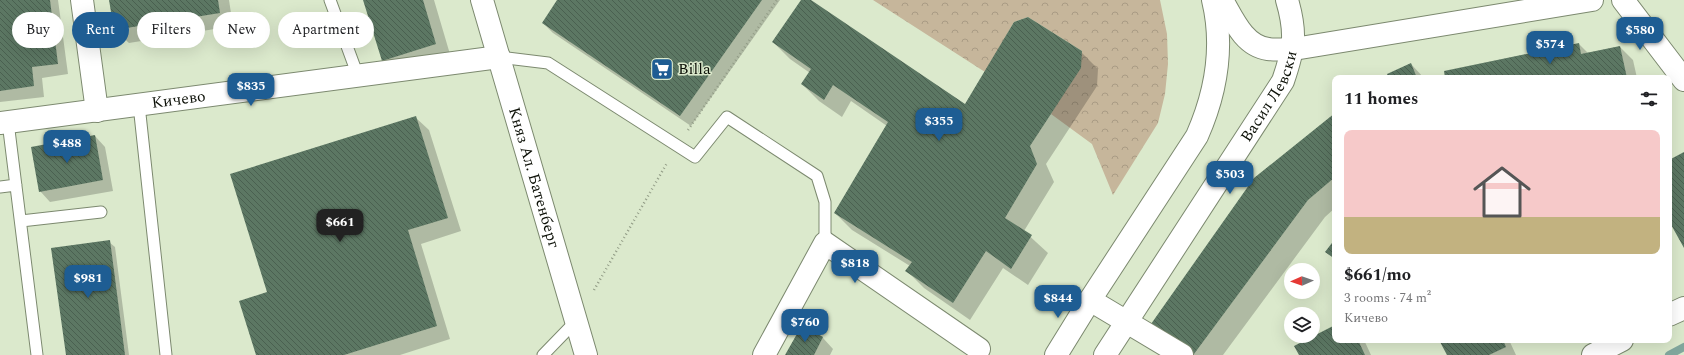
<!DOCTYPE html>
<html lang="en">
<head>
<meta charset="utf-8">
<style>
  :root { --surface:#fff; --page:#f6f6f6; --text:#202124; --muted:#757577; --accent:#1e5d93 }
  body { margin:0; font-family:Spectral,serif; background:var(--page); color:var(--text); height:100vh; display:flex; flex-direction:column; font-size:15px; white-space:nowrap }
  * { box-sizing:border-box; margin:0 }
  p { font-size:13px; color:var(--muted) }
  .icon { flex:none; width:22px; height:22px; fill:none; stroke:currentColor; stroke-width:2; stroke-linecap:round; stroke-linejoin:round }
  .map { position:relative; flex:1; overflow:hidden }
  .details { position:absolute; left:1332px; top:75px; width:340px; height:268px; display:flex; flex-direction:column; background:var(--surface); border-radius:8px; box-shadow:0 4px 16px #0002 }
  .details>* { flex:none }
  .hud { position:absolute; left:12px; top:12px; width:380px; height:36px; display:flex; gap:8px }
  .needle { width:26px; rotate:268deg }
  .buttons { position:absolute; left:1284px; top:263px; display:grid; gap:8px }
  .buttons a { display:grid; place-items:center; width:36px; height:36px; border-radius:50%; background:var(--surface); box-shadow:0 4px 16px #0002; font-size:20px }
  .price { position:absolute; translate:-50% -34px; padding:0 9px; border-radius:8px; background:var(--accent); color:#fff; font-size:13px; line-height:26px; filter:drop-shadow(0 1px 2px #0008) }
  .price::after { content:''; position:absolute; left:50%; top:24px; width:12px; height:9px; margin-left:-6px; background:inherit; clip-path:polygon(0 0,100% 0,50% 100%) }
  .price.current { background:#222; color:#fff }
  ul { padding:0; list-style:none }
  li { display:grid; align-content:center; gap:8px; height:212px; padding:0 12px }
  li span { display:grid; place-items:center; height:124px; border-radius:8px; color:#555 }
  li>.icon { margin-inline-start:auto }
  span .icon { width:72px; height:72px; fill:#fffc; stroke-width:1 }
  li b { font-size:17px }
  h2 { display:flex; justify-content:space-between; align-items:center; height:48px; padding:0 12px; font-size:17px }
  .tag { padding:0 14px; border-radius:18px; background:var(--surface); box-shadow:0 4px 16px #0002; font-size:14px; line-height:36px }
  .tag.current { background:var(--accent); color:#fff }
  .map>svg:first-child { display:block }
  .park { fill:url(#park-crowns) }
  .shadow { fill:#0003 }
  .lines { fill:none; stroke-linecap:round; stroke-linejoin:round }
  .stream { stroke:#81a79d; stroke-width:8 }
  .building { fill:url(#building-back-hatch) }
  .service-casing { stroke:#7c896f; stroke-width:13 }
  .minor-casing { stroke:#7c896f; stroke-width:24 }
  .tertiary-casing { stroke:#7c896f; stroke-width:24 }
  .secondary-casing { stroke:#7c896f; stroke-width:24 }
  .path { stroke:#929c86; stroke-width:2.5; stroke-dasharray:1 3; stroke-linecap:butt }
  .service { stroke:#fff; stroke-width:11 }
  .minor { stroke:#fff; stroke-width:22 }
  .tertiary { stroke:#fff; stroke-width:22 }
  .secondary { stroke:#fff; stroke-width:22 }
  .labels { text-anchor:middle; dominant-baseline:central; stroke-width:3; stroke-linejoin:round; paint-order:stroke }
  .poi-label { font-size:16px; fill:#0c1007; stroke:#dbe9cc; text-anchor:start }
  .street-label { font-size:16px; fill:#0c1007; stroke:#dbe9cc }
</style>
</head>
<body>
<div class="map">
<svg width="1684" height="355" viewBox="0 0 1684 355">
  <defs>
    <pattern id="park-crowns" width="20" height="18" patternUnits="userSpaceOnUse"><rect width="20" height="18" fill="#c6b69b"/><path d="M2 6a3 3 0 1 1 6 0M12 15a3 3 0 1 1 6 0" fill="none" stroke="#a99b84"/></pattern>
    <pattern id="building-back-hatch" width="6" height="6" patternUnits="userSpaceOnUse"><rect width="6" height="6" fill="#5c7763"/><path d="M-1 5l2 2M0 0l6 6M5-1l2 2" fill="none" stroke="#4a6050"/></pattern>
  </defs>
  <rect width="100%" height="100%" fill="#dbe9cc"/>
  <path class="park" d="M 873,0 L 1160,0 L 1167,34 L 1168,64 L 1165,94 L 1158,123 L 1113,195 L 1092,144 L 1051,114 L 1082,51 L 1028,17 L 1014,22 L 985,72 Z"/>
  <path class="shadow" d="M 0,0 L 58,0 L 68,74 L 42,78 L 44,97 L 0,102 Z
    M 110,0 L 229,0 L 233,26 L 129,43 L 115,30 Z
    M 364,0 L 434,0 L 452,61 L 399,77 L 383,60 Z
    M 558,0 L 780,0 L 691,126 L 553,33 L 543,23 Z
    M 802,0 L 809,0 L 966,105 L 1081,52 L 1098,69 L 1097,86 L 1046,164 L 1054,182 L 1024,231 L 1048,253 L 1028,285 L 1003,268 L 970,320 L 924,288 L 907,271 L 910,266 L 852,230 L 835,213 L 887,126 L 851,101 L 842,117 L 819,101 L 802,84 L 810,73 L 790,59 L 773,42 Z
    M 1579,44 L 1588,53 L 1620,47 L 1633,60 L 1637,78 L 1447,78 Z
    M 1411,64 L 1424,78 L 1389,78 Z
    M 1335,114 L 1335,208 L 1325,217 L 1223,355 L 1190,355 Z
    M 415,117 L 429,130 L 461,231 L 421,244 L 450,339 L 400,355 L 257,355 L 268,293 Z
    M 95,136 L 105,147 L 113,191 L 50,202 L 40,191 Z
    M 109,242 L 115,247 L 129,355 L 67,355 Z
    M 802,326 L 823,338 L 833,349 L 830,355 L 786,355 Z
    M 1335,326 L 1335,340 L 1364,340 L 1371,355 L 1300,355 Z
    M 1440,340 L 1509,340 L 1516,355 L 1448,355 Z"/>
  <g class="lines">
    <path class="stream" d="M 1669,355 L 1684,347"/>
  </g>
  <path class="building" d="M 0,0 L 50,0 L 58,64 L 32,67 L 34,86 L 0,91 Z
    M 109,0 L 218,0 L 220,13 L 114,30 Z
    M 363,0 L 423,0 L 436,44 L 382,61 Z
    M 557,0 L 762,0 L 680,116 L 542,23 Z
    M 801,0 L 811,0 L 965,104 L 1014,22 L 1028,17 L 1082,51 L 1081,68 L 1030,146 L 1037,164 L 1005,218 L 1032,235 L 1011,269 L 986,251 L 953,303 L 905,271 L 912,262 L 834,213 L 888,122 L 833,85 L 824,100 L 801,84 L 811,69 L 772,42 Z
    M 1579,43 L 1581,54 L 1620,46 L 1627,78 L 1445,78 L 1444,71 Z
    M 1411,63 L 1417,78 L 1388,78 L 1387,74 Z
    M 1335,113 L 1335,177 L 1308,200 L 1194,354 L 1151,324 L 1254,178 Z
    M 416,116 L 448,218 L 408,230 L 437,326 L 344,355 L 256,355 L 239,301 L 267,292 L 230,174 Z
    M 95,135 L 103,180 L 39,192 L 31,147 Z
    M 1684,152 L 1684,248 L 1669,221 L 1669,160 Z
    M 1335,239 L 1335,259 L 1325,252 Z
    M 110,240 L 125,355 L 66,355 L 51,248 Z
    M 802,325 L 823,337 L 814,355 L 785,355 Z
    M 1335,325 L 1335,340 L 1358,340 L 1365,355 L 1299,355 L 1294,346 Z
    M 1439,340 L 1503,340 L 1506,347 L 1489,355 L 1447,355 Z"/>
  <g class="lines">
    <g class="service-casing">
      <path id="service" d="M 330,0 L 358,76
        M 499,57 L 548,63 L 695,157 L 727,117 L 817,176 L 825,202 L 825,243
        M 139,105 L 166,355
        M 8,122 L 37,355
        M 0,187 L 16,185
        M 21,221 L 101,212
        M 543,355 L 576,321"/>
    </g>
    <g class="minor-casing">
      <g id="minor">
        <path d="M 82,0 L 97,111"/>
        <path id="s1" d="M 482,0 L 586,355"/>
        <path d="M 1623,0 L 1684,80"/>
        <path d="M 1294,49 L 1592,0"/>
        <path id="s2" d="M 0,123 L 499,57"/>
        <path d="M 1090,300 L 1182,355"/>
        <path d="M 764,355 L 825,243 L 979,349"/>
      </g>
    </g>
    <g class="tertiary-casing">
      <g id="tertiary">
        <path d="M 1222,0 C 1233,19 1244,46 1268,49 C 1276,50 1285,49 1294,49"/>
        <path d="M 1056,355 L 1090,300 L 1197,136 C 1216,93 1224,46 1213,0"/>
        <path id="s3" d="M 1105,355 L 1283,81 C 1294,49 1297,34 1287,0"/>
      </g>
    </g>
    <g class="secondary-casing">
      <path id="secondary" d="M 1669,315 L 1684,308
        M 1593,355 L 1622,340"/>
    </g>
    <path class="path" d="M 688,130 L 777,0
      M 594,290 L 667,163"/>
    <use href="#service" class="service"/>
    <use href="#minor" class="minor"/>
    <use href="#tertiary" class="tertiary"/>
    <use href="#secondary" class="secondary"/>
  </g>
  <defs>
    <g id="supermarket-square" transform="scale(1.15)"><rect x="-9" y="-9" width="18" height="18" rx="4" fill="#1e5d93" stroke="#dbe9cc"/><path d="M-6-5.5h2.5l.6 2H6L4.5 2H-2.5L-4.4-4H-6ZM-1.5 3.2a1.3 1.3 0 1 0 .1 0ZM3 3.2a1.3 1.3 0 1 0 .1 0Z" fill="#fff"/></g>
  </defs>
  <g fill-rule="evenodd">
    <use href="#supermarket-square" x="662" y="69"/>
  </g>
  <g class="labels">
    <g class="poi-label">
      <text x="678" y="69">Billa</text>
    </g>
    <g class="street-label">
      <text stroke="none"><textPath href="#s3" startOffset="307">Васил Левски</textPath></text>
      <text stroke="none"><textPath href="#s2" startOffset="180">Кичево</textPath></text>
      <text stroke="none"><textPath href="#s1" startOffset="185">Княз Ал. Батенберг</textPath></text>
    </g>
  </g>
</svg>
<div class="buttons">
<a><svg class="needle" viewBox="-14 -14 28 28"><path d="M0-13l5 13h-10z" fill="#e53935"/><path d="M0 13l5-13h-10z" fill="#757577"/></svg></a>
<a><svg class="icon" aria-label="layers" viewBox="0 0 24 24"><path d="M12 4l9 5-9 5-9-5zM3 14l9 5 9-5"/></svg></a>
</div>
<b class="price" style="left:1640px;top:51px">$580</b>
<b class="price" style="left:1550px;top:65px">$574</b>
<b class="price" style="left:251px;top:107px">$835</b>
<b class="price" style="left:939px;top:142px">$355</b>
<b class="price" style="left:67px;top:164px">$488</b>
<b class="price" style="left:1230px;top:195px">$503</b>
<b class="price current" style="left:340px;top:243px">$661</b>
<b class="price" style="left:855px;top:284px">$818</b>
<b class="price" style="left:88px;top:299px">$981</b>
<b class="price" style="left:1058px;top:319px">$844</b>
<b class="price" style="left:805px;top:343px">$760</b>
<div class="hud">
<a class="tag">Buy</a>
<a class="tag current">Rent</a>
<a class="tag">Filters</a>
<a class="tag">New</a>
<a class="tag">Apartment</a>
</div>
<section class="details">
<h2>11 homes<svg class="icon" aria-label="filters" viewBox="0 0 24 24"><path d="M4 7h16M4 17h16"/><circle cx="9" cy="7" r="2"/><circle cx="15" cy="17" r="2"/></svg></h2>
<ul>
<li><span style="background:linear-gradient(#f6c9c9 70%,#c2b280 0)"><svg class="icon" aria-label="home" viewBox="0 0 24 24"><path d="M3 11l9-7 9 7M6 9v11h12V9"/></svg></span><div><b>$661/mo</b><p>3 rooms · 74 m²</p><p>Кичево</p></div></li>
</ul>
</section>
</div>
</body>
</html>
